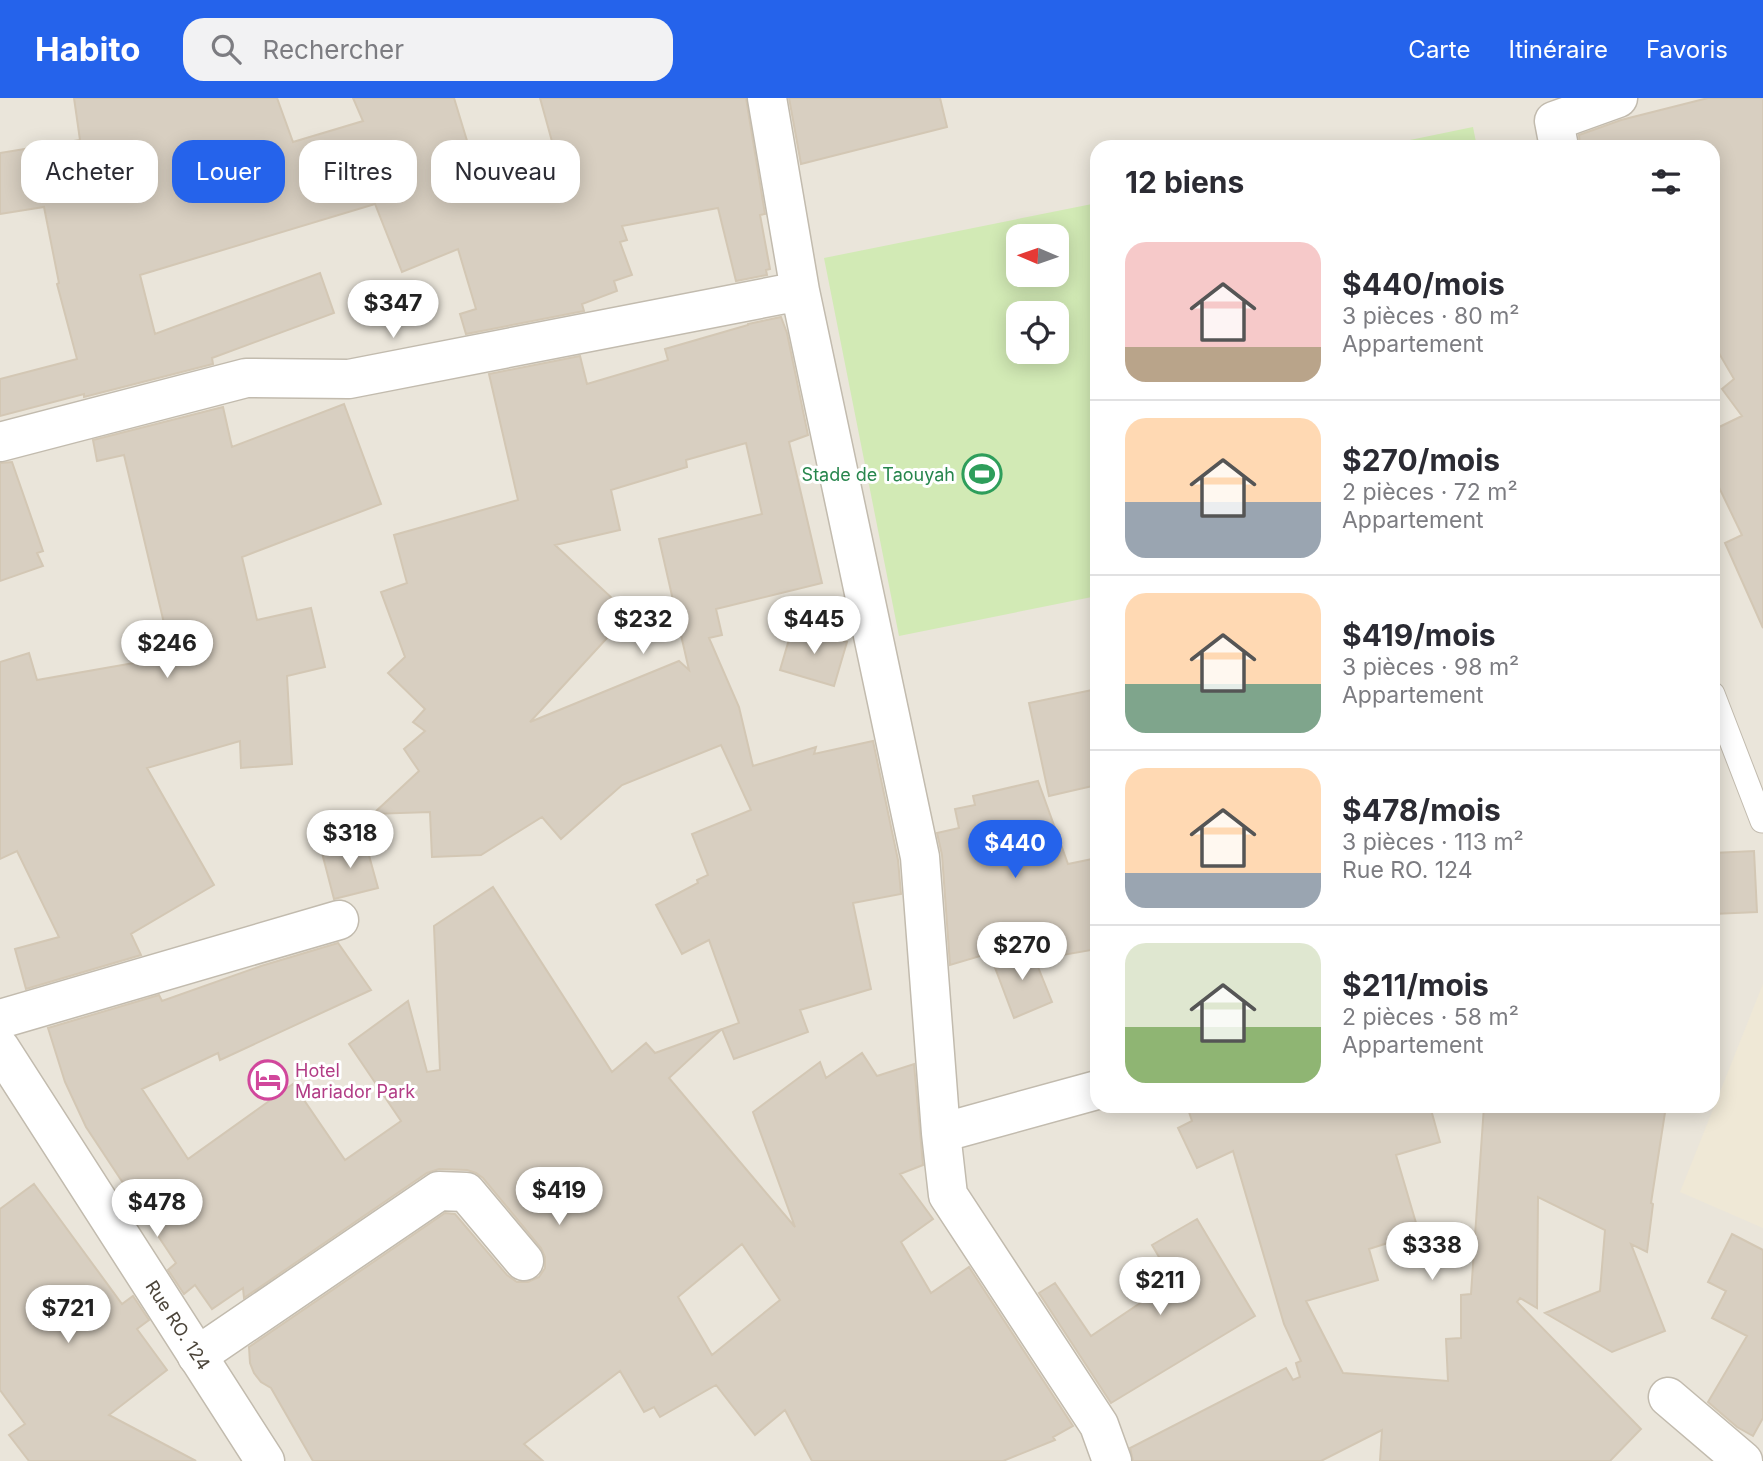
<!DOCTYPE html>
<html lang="fr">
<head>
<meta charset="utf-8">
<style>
  :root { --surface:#fff; --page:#f2f2f3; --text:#2b2b33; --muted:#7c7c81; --line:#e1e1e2; --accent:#2563eb }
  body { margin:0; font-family:Inter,sans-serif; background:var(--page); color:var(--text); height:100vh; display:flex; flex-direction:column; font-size:26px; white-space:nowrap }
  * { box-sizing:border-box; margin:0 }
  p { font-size:23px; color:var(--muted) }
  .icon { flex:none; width:38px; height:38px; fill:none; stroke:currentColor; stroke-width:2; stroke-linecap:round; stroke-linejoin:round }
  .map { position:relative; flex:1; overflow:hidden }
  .panel { position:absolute; left:1090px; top:42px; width:630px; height:973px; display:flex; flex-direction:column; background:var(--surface); border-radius:21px; box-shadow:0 4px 18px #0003 }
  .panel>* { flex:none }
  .top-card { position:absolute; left:21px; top:42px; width:665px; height:63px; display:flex; gap:14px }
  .needle { width:46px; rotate:272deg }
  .controls { position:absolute; left:1006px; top:126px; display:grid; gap:14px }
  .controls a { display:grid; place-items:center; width:63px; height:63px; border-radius:14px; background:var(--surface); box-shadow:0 4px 18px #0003; font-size:35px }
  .price { position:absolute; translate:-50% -60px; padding:0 16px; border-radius:24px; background:#fff; color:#222; font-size:23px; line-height:46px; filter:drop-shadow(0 2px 4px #0008) }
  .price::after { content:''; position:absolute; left:50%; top:42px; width:21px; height:16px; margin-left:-10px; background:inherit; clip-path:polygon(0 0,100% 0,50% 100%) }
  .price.on { background:var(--accent); color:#fff }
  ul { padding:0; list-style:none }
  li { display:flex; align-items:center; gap:21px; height:175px; padding:0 35px }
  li+li { border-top:2px solid var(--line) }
  li span { display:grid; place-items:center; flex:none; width:196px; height:140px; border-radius:21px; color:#555 }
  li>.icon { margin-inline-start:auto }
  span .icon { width:84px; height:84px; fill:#fffc; stroke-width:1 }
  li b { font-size:30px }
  h2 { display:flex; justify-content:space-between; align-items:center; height:84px; padding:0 35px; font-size:30px }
  .chip { padding:0 24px; border-radius:21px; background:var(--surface); box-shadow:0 4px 18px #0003; font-size:24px; line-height:63px }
  .chip.on { background:var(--accent); color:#fff }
  header { display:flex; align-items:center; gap:42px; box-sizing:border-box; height:98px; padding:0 35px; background:var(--accent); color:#fff }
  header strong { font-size:33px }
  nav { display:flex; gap:38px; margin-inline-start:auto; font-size:24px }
  .search { width:490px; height:63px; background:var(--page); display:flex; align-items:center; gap:18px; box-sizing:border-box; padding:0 24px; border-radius:21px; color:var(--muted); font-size:26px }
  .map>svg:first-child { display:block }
  .residential { fill:#eae5da; fill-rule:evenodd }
  .education { fill:#efe8d6 }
  .pitch { fill:#d2eab5; fill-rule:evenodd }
  .building { fill:#d8cfc1; stroke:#d3c7b4; stroke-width:2; fill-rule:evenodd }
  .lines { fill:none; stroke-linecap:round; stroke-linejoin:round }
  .service-casing { stroke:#c2bbae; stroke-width:25 }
  .minor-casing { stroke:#c2bbae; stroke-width:41 }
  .tertiary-casing { stroke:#c2bbae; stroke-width:41 }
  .service { stroke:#fff; stroke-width:23 }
  .minor { stroke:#fff; stroke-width:38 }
  .tertiary { stroke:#fff; stroke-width:38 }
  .labels { text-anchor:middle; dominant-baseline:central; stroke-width:6; stroke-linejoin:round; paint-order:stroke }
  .leisure-label { font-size:18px; fill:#27864d; stroke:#fff; text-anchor:end }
  .hotel-label { font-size:18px; fill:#b23c85; stroke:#fff; text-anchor:start }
  .street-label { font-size:18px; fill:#4b4439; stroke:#fff }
</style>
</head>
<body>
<header>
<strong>Habito</strong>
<div class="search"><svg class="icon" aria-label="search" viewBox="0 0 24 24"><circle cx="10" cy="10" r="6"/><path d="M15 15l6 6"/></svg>Rechercher</div>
<nav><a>Carte</a><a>Itinéraire</a><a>Favoris</a></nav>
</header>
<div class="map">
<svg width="1763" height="1363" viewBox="0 0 1763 1363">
  <rect width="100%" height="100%" fill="#f6f3ec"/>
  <path class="residential" d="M 0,0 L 1763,0 L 1763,1363 L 0,1363 ZM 1097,49 L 1713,49 L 1713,1008 L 1097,1008 ZM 1018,138 L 1057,138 L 1057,177 L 1018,177 ZM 1018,215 L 1057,215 L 1057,254 L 1018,254 Z"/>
  <path class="education" d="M 1763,886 L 1763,1130 L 1680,1094 Z"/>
  <path class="pitch" d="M 1473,29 L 1477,49 L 1376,49 Z
    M 1097,105 L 1097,498 L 899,538 L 824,160 ZM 1018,138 L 1057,138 L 1057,177 L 1018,177 ZM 1018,215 L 1057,215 L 1057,254 L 1018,254 Z"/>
  <path class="building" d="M 74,0 L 277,0 L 293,44 L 363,23 L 353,0 L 454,0 L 475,69 L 553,47 L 540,0 L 746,0 L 765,116 L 760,117 L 770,171 L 766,172 L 767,177 L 736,183 L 718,110 L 622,128 L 627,142 L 620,144 L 632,177 L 614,183 L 617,193 L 582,206 L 584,213 L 466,236 L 460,216 L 476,211 L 458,151 L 402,174 L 375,106 L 140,177 L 155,236 L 320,175 L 334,215 L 212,260 L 213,266 L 84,299 L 84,296 L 0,318 L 0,281 L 77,261 L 57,186 L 59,185 L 44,109 L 0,116 L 0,55 L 80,42 Z
    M 789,0 L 940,0 L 947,29 L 801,66 Z
    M 1708,0 L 1763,0 L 1763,530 L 1725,445 L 1742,437 L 1713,377 L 1713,332 L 1742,318 L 1722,291 L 1734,281 L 1713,245 L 1713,49 L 1580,49 L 1579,37 L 1621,22 Z
    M 781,219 L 787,235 L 808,337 L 789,344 L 822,485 L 716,511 L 722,537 L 709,540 L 739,609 L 753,668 L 816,649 L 814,656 L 873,643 L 898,762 L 901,796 L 853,805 L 871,891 L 800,912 L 808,934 L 734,961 L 722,931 L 739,925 L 709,842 L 682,856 L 656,807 L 698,785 L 697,782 L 708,777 L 692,736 L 751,712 L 721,647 L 622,687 L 561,741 L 542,719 L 481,757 L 432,759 L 430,714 L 373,716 L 419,673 L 404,651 L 425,633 L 413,624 L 425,611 L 388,575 L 405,559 L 381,494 L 407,485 L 394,437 L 518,402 L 489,276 L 580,258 L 587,286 L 668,262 L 665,251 L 748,227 L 748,226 ZM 746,345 L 762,416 L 659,441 L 689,572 L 679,563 L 530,624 L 629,516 L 555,447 L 620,432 L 611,392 L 687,369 L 686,362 Z
    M 344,306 L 381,406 L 242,459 L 257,522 L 311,510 L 325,569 L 287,578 L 292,666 L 241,670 L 240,643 L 147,670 L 214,787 L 131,836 L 141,857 L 26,891 L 15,851 L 59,839 L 17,753 L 0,761 L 0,564 L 29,555 L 37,582 L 168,559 L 164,543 L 168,542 L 124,357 L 97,363 L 93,342 L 223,309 L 232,349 Z
    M 12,364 L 43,453 L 37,455 L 43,468 L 0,483 L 0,365 Z
    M 793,528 L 847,544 L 834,588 L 780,572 Z
    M 1097,591 L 1097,687 L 1049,698 L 1029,605 Z
    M 1038,683 L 1068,766 L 1097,760 L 1097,851 L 1046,860 L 1037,841 L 950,867 L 942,757 L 937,735 L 959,730 L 955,711 L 975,707 L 973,698 Z
    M 365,743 L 378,790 L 334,801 L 322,755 Z
    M 1754,753 L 1757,814 L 1713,816 L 1713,755 Z
    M 493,789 L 612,974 L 646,945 L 655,955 L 722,931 L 669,980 L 795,1129 L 753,1014 L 820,964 L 826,980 L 862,955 L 877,978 L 914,966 L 923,1067 L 900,1076 L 933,1121 L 901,1144 L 931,1195 L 969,1169 L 1073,1328 L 1053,1339 L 1055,1342 L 1003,1363 L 812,1363 L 785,1312 L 755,1337 L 716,1287 L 660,1319 L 654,1309 L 644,1314 L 620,1273 L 524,1346 L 543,1363 L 313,1363 L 271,1290 L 261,1284 L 254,1275 L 250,1265 L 249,1249 L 445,1115 L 455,1116 L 507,1177 L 517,1184 L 528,1184 L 539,1179 L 545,1170 L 545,1159 L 541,1150 L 483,1080 L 476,1075 L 467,1072 L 439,1071 L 427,1075 L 244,1200 L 243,1190 L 212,1211 L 195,1187 L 184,1196 L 168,1172 L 176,1165 L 86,1029 L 65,984 L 48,930 L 159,897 L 162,903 L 261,868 L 338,845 L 371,892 L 220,962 L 218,955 L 142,991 L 188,1061 L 293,986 L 345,1062 L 401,1023 L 349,946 L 408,903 L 427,974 L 440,972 L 434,828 ZM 742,1146 L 780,1202 L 712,1257 L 678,1199 Z
    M 1028,844 L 1052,904 L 1014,920 L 994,867 Z
    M 1187,1008 L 1430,1008 L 1440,1044 L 1396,1057 L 1419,1135 L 1369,1151 L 1378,1182 L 1306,1203 L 1343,1275 L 1448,1283 L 1446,1241 L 1461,1240 L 1461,1197 L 1471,1196 L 1484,1008 L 1666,1008 L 1651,1105 L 1653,1106 L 1647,1154 L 1631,1146 L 1665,1233 L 1612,1254 L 1545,1215 L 1600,1193 L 1605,1132 L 1538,1099 L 1537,1210 L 1520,1200 L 1517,1204 L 1641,1331 L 1610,1363 L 1380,1363 L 1382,1332 L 1321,1363 L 1133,1363 L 1130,1350 L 1286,1270 L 1293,1282 L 1300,1279 L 1296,1265 L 1301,1263 L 1284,1226 L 1233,1053 L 1197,1070 L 1178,1030 L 1192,1023 Z
    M 34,1086 L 122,1206 L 133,1198 L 149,1222 L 137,1231 L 167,1272 L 109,1317 L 196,1363 L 29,1363 L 9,1337 L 25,1326 L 0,1292 L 0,1111 Z
    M 1197,1121 L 1255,1218 L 1111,1305 L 1039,1195 L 1055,1185 L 1091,1238 L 1173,1183 L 1152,1147 Z
    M 1732,1136 L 1763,1152 L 1763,1320 L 1753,1338 L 1737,1329 L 1708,1304 L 1747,1238 L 1712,1220 L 1726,1193 L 1708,1184 Z"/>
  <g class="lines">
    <g class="service-casing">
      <path id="service" d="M 1713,596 L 1762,723"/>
    </g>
    <g class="minor-casing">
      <path id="minor" d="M 767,0 L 800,193 L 920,759 L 941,1035 L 1097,992
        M 1559,49 L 1554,23 L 1618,0
        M 0,344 L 246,280 L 349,281 L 800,193
        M 0,921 L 339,822
        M 941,1035 L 948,1097 L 1099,1327 L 1112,1363
        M 197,1258 L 439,1093 L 466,1094 L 524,1163
        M 1668,1299 L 1743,1363"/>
    </g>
    <g class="tertiary-casing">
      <path id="tertiary" d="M 0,950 L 265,1363"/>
    </g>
    <use href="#service" class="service"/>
    <use href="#minor" class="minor"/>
    <use href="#tertiary" class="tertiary"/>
  </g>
  <defs>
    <g id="stadium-ring" transform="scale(2.0125)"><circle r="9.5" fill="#fff" stroke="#2e9e5b" stroke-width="1.5"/><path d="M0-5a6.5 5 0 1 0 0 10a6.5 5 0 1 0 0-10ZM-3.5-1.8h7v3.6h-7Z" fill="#2e9e5b"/></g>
    <g id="hotel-ring" transform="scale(2.0125)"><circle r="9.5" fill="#fff" stroke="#d1479c" stroke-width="1.5"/><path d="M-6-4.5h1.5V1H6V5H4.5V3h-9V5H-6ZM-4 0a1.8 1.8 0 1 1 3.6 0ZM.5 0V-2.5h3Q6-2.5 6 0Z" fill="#d1479c"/></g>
  </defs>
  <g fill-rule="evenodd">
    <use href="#stadium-ring" x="982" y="376"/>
    <use href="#hotel-ring" x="268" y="982"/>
  </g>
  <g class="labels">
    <g class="leisure-label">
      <text x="955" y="376">Stade de Taouyah</text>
    </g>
    <g class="hotel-label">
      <text x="295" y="972">Hotel<tspan x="295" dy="21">Mariador Park</tspan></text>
    </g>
    <g class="street-label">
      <text transform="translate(178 1227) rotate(57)">Rue RO. 124</text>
    </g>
  </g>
</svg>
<div class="controls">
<a><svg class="needle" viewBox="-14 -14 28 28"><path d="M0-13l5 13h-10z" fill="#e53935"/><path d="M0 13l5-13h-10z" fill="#7c7c81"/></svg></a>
<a><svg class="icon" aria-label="locate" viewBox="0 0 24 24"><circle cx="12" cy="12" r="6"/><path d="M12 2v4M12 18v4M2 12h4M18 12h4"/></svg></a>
</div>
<b class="price" style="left:393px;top:242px">$347</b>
<b class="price" style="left:643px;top:558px">$232</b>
<b class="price" style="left:814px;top:558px">$445</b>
<b class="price" style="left:167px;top:582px">$246</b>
<b class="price" style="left:350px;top:772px">$318</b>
<b class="price on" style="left:1015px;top:782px">$440</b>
<b class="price" style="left:1022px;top:884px">$270</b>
<b class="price" style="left:559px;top:1129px">$419</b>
<b class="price" style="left:157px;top:1141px">$478</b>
<b class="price" style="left:1432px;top:1184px">$338</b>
<b class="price" style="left:1160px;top:1219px">$211</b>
<b class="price" style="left:68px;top:1247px">$721</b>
<div class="top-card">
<a class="chip">Acheter</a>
<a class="chip on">Louer</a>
<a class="chip">Filtres</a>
<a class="chip">Nouveau</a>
</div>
<section class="panel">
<h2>12 biens<svg class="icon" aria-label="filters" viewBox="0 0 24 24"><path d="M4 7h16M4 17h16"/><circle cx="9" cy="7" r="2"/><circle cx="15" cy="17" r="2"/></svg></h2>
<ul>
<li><span style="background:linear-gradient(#f6c9c9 75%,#b9a48a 0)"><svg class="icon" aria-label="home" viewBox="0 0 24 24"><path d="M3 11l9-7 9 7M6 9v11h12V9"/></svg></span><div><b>$440/mois</b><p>3 pièces · 80 m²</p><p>Appartement</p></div></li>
<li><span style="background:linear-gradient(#ffd9b3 60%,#9aa5b1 0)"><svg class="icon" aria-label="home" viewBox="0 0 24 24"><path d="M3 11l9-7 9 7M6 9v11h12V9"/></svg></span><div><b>$270/mois</b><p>2 pièces · 72 m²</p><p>Appartement</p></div></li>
<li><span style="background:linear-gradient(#ffd9b3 65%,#7fa58c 0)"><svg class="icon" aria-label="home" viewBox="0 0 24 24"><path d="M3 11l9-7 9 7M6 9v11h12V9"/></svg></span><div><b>$419/mois</b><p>3 pièces · 98 m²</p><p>Appartement</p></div></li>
<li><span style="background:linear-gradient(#ffd9b3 75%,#9aa5b1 0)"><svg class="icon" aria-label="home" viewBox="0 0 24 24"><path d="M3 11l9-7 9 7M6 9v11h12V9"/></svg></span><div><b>$478/mois</b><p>3 pièces · 113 m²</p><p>Rue RO. 124</p></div></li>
<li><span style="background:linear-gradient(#dfe7d0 60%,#8fb573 0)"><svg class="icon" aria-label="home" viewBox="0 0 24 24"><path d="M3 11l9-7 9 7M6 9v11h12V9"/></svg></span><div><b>$211/mois</b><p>2 pièces · 58 m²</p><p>Appartement</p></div></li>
</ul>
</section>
</div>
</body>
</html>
